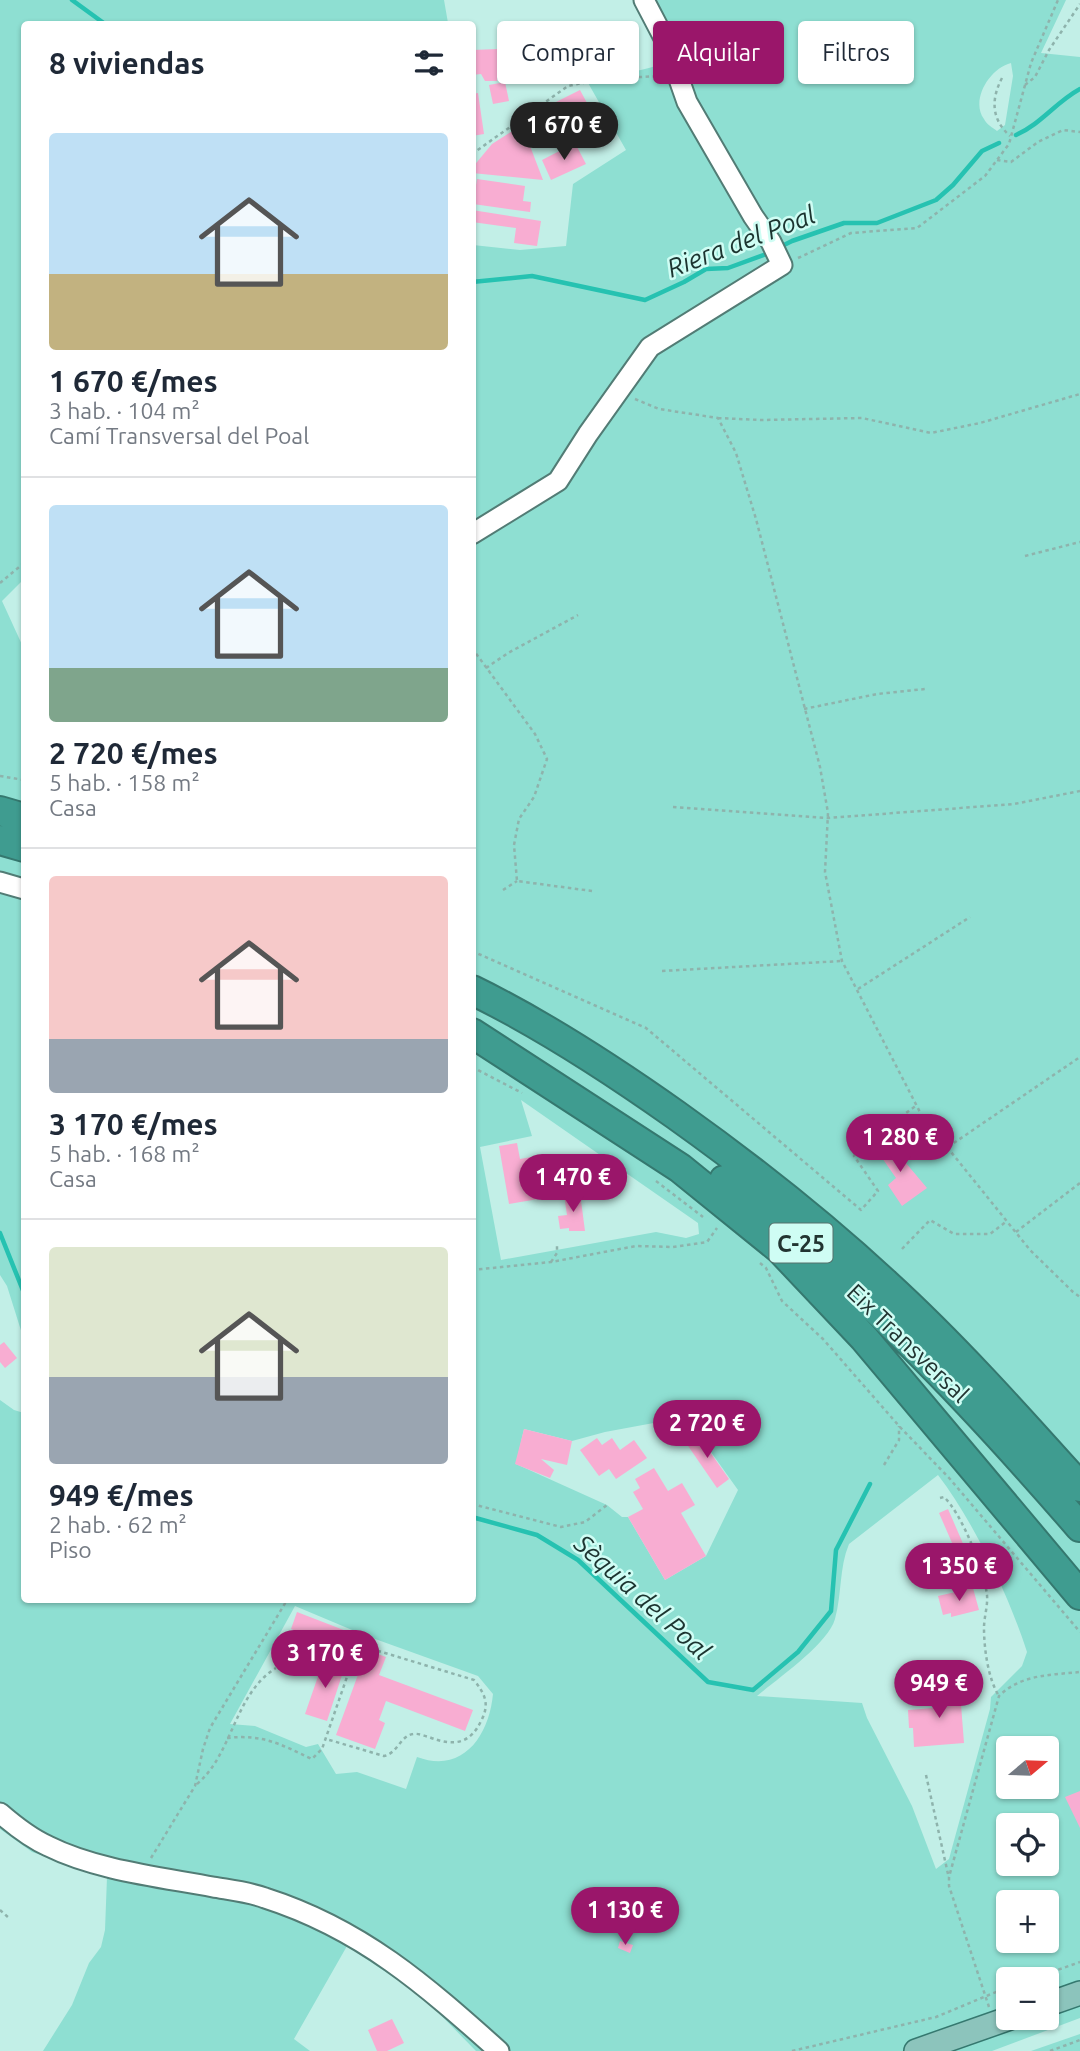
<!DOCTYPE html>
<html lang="es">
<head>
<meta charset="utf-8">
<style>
  :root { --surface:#fff; --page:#f6f6f7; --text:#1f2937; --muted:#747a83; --line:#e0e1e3; --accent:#9a166a }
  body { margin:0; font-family:Ubuntu,sans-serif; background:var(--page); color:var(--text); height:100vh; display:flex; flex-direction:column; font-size:26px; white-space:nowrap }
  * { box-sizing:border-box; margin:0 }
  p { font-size:23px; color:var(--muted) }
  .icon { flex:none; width:38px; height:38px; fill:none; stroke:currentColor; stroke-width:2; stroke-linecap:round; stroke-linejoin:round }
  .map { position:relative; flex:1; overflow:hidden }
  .drawer { position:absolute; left:21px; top:21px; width:455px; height:1582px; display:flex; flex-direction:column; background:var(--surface); border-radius:7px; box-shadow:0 2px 5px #0004 }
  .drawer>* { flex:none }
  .banner { position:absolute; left:497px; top:21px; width:478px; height:63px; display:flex; gap:14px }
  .needle { width:46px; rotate:71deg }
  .fabs { position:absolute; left:996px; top:1736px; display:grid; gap:14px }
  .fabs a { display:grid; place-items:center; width:63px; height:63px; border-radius:7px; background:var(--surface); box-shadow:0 2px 5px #0004; font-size:35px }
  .price { position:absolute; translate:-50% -60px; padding:0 16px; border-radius:24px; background:var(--accent); color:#fff; font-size:23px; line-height:46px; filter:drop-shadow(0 2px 4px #0008) }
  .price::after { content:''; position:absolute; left:50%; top:42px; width:21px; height:16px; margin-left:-10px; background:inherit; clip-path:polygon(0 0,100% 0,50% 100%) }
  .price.selected { background:#222; color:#fff }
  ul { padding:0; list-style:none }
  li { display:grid; align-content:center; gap:14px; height:371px; padding:0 28px }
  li+li { border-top:2px solid var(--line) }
  li span { display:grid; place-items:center; height:217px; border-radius:7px; color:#555 }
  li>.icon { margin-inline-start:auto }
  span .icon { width:126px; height:126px; fill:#fffc; stroke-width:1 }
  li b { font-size:30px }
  h2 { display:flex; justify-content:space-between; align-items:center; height:84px; padding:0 28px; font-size:30px }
  .chip { padding:0 24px; border-radius:7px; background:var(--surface); box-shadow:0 2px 5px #0004; font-size:24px; line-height:63px }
  .chip.selected { background:var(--accent); color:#fff }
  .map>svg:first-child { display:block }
  .green { fill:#8edfd2; fill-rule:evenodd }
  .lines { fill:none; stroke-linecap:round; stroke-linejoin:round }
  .stream { stroke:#26c2b1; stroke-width:4.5 }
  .building { fill:#f8add2 }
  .minor-casing { stroke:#527c75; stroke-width:23 }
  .major-casing { stroke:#35786f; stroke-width:26 }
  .highway-casing { stroke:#35786f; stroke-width:32 }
  .path { stroke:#8eb3ac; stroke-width:2.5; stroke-dasharray:3.5 3.5; stroke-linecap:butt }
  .minor { stroke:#fff; stroke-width:19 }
  .major { stroke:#8cc4bc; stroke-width:23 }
  .highway { stroke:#3f9c90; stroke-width:28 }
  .labels { text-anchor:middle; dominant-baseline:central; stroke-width:5; stroke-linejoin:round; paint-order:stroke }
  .shield { fill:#cffdf4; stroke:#56706c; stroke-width:2 }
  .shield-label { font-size:23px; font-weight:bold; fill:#223431 }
  .street-label { font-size:24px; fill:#223431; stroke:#cffdf4 }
  .water-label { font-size:26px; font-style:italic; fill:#1c3430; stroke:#cffdf4 }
</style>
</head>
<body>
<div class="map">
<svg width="1080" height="2051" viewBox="0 0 1080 2051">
  <rect width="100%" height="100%" fill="#c2efe7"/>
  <path class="green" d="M 0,0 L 444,0 L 448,23 L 24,24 L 24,579 L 2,601 L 24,649 L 24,1340 L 7,1286 L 0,1275 Z
    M 633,0 L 1066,0 L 1041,53 L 1080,57 L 1080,2018 L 992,2051 L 476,2051 L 423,1997 L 347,1946 L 294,2039 L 310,2051 L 43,2051 L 72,2005 L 89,1963 L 101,1947 L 105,1930 L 107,1877 L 32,1852 L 0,1829 L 0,1400 L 14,1410 L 24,1413 L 24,1600 L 472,1600 L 473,245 L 520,250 L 566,246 L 573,184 L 626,150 L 583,74 C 609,72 640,75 664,62 ZM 1011,63 L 1013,76 L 1005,125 L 997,131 C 993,128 986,124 984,119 C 970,100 990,68 1011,63 ZM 521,1100 L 698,1223 L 699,1234 L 686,1238 L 656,1232 L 501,1260 L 480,1147 L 532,1136 ZM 686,1417 L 738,1490 L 706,1556 L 665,1580 L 628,1517 L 622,1517 L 607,1505 L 516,1464 L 524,1429 L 572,1441 L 605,1432 ZM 938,1475 C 974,1522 1009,1596 1027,1652 L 1022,1666 L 991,1697 L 990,1709 L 949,1859 L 936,1869 L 912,1806 L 867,1718 L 862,1703 L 757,1696 C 777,1679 828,1644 835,1619 C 842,1594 839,1568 849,1544 ZM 295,1606 L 364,1635 L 478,1676 L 493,1694 C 489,1736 463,1774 417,1757 L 406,1789 L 357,1772 L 336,1774 L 318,1744 L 306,1747 L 255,1726 L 230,1724 ZM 1008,1748 L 1046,1748 L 1046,1787 L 1008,1787 ZM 1008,1825 L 1046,1825 L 1046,1864 L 1008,1864 ZM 1008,1902 L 1046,1902 L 1046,1941 L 1008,1941 ZM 1008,1979 L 1046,1979 L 1046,2018 L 1008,2018 Z
    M 1080,2034 L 1080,2051 L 1031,2051 Z"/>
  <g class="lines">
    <path class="stream" d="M 72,0 L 105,24
      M 1016,135 C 1041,124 1056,102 1080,89
      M 780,247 L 792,241 L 844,223 L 877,223 L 936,200 L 953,185 L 982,151 L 999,143
      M 472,282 L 532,276 L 645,300 L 684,282 L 706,269 L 728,268 L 769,253
      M 0,1233 L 24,1293
      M 472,1517 L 537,1535 L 578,1560 L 708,1682 L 753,1690 L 798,1652 L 831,1611 L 836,1550 L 870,1484"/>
  </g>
  <path class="building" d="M 498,49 L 499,72 L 497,72 L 497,81 L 485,81 L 481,74 L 472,75 L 472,50 Z
    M 505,82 L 509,101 L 493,104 L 489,85 Z
    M 580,90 L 599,125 L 587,133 L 572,110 L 543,122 L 538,111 Z
    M 478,93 L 484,134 L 472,136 L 472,94 Z
    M 522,125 L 543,180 L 472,173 L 472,168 L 492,144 Z
    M 575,143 L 586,164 L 551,180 L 542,160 Z
    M 477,179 L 525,186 L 523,201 L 531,202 L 530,212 L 473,204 Z
    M 472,210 L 541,221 L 537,246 L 514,243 L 516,228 L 472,222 Z
    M 884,1137 L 927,1188 L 902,1206 L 888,1185 L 896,1178 L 873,1145 Z
    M 517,1143 L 520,1159 L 531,1157 L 538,1199 L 509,1204 L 499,1146 Z
    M 580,1193 L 585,1231 L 569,1231 L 569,1228 L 560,1229 L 558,1216 L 567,1215 L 564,1195 Z
    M 4,1342 L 17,1358 L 5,1368 L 0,1362 L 0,1345 Z
    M 524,1429 L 572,1441 L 567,1465 L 541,1459 L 554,1470 L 550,1478 L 515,1464 Z
    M 696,1432 L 729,1479 L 717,1488 L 684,1440 Z
    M 597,1438 L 602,1445 L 612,1438 L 620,1450 L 634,1440 L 647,1458 L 616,1479 L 609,1469 L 599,1476 L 580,1450 Z
    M 654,1468 L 668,1491 L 682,1483 L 695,1505 L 681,1513 L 706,1556 L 665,1580 L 628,1517 L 643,1509 L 633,1492 L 640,1488 L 635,1479 Z
    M 948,1509 L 968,1555 L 957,1560 L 954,1553 L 956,1552 L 939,1513 Z
    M 973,1588 L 979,1610 L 951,1617 L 951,1613 L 943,1615 L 938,1596 Z
    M 297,1612 L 354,1634 L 351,1644 L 345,1641 L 342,1650 L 325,1643 L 315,1670 L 307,1667 L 305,1671 L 294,1667 L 296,1663 L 289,1660 L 293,1648 L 297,1649 L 303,1634 L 291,1629 Z
    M 367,1650 L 386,1657 L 379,1675 L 473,1710 L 465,1731 L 386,1701 L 379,1720 L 385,1723 L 375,1749 L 336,1735 Z
    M 324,1659 L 345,1666 L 327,1721 L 305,1714 Z
    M 959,1679 L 964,1743 L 914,1747 L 913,1728 L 909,1728 L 908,1710 L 946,1707 L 944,1680 Z
    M 1080,1791 L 1080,1828 L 1065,1797 Z
    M 620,1941 L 633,1945 L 630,1953 L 618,1948 Z
    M 392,2019 L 404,2043 L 387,2051 L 377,2051 L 368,2030 Z"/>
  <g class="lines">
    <g class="minor-casing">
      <path id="minor" d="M 472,534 L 558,481 L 588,434 L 650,347 L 782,265 L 771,242 L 753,216 L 687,102 L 666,42 L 644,0
        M 0,882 L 24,889
        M 0,1813 C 15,1826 30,1838 48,1846 C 96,1870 160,1877 213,1887 C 230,1890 249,1892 265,1898 C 362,1929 425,1985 499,2051"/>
    </g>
    <g class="major-casing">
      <path id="major" d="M 1046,2005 L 1080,1993
        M 916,2051 L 1010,2018"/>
    </g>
    <g class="highway-casing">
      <path id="highway" d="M 0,811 L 24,818
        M 0,840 L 24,847
        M 472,990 C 544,1025 611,1069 676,1115 C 749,1167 820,1223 886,1284 C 955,1347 1018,1418 1080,1487
        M 472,1033 L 680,1168 L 780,1249 L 864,1338 L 1080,1595
        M 724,1180 C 857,1280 972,1402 1080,1527"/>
    </g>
    <path class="path" d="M 1002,78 C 991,99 991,119 1010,136
      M 1025,85 L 1035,77 L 1049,50 L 1080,4
      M 472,154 L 568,86 L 602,79 L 660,76
      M 997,160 L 1011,162 L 1038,142 L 1063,130 L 1080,132
      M 798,258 L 851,233 L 917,228 L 985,176 L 1009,144 L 1031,63 L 1058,0
      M 635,399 L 659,409 L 718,418 L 736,453 L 756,519 L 820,767 L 828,813 L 825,872 L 842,961 L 922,1116 L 1030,1250 L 1073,1292 L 1080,1297
      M 718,418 L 761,420 L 862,418 L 931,433 L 980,423 L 1080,394
      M 1025,556 L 1080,542
      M 0,583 L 24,563
      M 472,648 L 535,734 L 547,759 L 534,797 L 519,819 L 514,845 L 517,881 L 592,891
      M 486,668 L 508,653 L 578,615
      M 804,709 L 877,694 L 925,689
      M 0,776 L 24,780
      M 673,807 L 828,818 L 1014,804 L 1080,791
      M 503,890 L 517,881
      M 472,951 L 646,1028 L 861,1210 L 878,1191 L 854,1156 L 857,1148 L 917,1105
      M 662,971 L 842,961
      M 858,989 L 970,917
      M 472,1067 L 522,1093
      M 948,1147 L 1080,1057
      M 656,1181 L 703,1217
      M 1016,1232 L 1080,1183
      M 902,1249 L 930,1220 L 954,1234 L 990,1234 L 1007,1221
      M 551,1262 L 557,1253 L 557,1245
      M 760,1263 L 766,1268 L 782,1301 L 823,1339 L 899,1426 L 950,1479 L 1080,1632
      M 472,1270 L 551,1262 L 636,1246 L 673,1247 L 707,1242 L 717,1228
      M 884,1465 L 899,1440 L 899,1426
      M 940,1498 L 944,1497 C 962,1514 984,1570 987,1595 C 988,1606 984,1617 984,1628 C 984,1648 988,1679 999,1696
      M 472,1504 L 561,1527 L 585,1522 L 607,1505
      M 227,1738 C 263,1734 280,1744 312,1759 L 322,1749 L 356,1651 L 362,1646 L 474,1680 C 484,1693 490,1703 482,1719 C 471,1744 454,1747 429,1737 C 424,1736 418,1733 413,1734 C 400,1736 398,1753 384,1756 L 326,1739
      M 926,1775 L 948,1874
      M 197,1784 C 233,1754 234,1694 276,1668
      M 151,1858 L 195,1786 L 203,1749 L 210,1728 L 287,1600
      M 0,1910 L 9,1918
      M 1032,1979 L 1080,1962
      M 989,2007 L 949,1886 L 949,1877 L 999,1696 C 1021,1674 1052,1675 1080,1672
      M 792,2051 L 936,2017 L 1008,1987
      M 1050,2051 L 1080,2040"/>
    <use href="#minor" class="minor"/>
    <use href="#major" class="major"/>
    <use href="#highway" class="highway"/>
  </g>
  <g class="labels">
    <rect class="shield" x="769.5" y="1223.5" width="63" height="39" rx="5"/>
    <g class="shield-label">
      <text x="801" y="1243">C-25</text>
    </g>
    <g class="street-label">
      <text transform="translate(908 1343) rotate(44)">Eix Transversal</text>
    </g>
    <g class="water-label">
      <text transform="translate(741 241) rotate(-21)">Riera del Poal</text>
      <text transform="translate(643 1597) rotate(42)">Sèquia del Poal</text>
    </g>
  </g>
</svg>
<div class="fabs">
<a><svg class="needle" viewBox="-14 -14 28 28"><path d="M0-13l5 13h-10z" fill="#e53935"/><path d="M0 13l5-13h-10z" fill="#747a83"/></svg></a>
<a><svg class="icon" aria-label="locate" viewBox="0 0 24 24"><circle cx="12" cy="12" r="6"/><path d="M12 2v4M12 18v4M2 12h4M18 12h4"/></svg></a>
<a>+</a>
<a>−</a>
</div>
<b class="price selected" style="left:564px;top:162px">1 670 €</b>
<b class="price" style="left:900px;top:1174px">1 280 €</b>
<b class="price" style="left:573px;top:1214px">1 470 €</b>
<b class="price" style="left:707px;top:1460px">2 720 €</b>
<b class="price" style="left:959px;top:1603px">1 350 €</b>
<b class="price" style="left:325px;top:1690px">3 170 €</b>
<b class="price" style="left:939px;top:1720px">949 €</b>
<b class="price" style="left:625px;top:1947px">1 130 €</b>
<div class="banner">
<a class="chip">Comprar</a>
<a class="chip selected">Alquilar</a>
<a class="chip">Filtros</a>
</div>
<section class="drawer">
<h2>8 viviendas<svg class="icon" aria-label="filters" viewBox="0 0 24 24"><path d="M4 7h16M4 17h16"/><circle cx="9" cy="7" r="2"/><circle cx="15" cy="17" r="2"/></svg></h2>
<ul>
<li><span style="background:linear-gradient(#bfe0f5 65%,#c2b280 0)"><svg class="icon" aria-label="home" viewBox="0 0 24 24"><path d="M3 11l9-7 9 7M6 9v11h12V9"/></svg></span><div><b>1 670 €/mes</b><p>3 hab. · 104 m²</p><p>Camí Transversal del Poal</p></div></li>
<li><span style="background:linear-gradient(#bfe0f5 75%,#7fa58c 0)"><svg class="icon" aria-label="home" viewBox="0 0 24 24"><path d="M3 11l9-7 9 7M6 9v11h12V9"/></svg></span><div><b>2 720 €/mes</b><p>5 hab. · 158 m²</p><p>Casa</p></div></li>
<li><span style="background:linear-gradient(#f6c9c9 75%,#9aa5b1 0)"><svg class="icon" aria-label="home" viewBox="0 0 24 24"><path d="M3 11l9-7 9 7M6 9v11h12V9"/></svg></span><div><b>3 170 €/mes</b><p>5 hab. · 168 m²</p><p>Casa</p></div></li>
<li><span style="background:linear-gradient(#dfe7d0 60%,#9aa5b1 0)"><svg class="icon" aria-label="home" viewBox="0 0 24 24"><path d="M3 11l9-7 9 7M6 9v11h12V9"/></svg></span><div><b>949 €/mes</b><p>2 hab. · 62 m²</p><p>Piso</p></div></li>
</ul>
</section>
</div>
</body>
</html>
